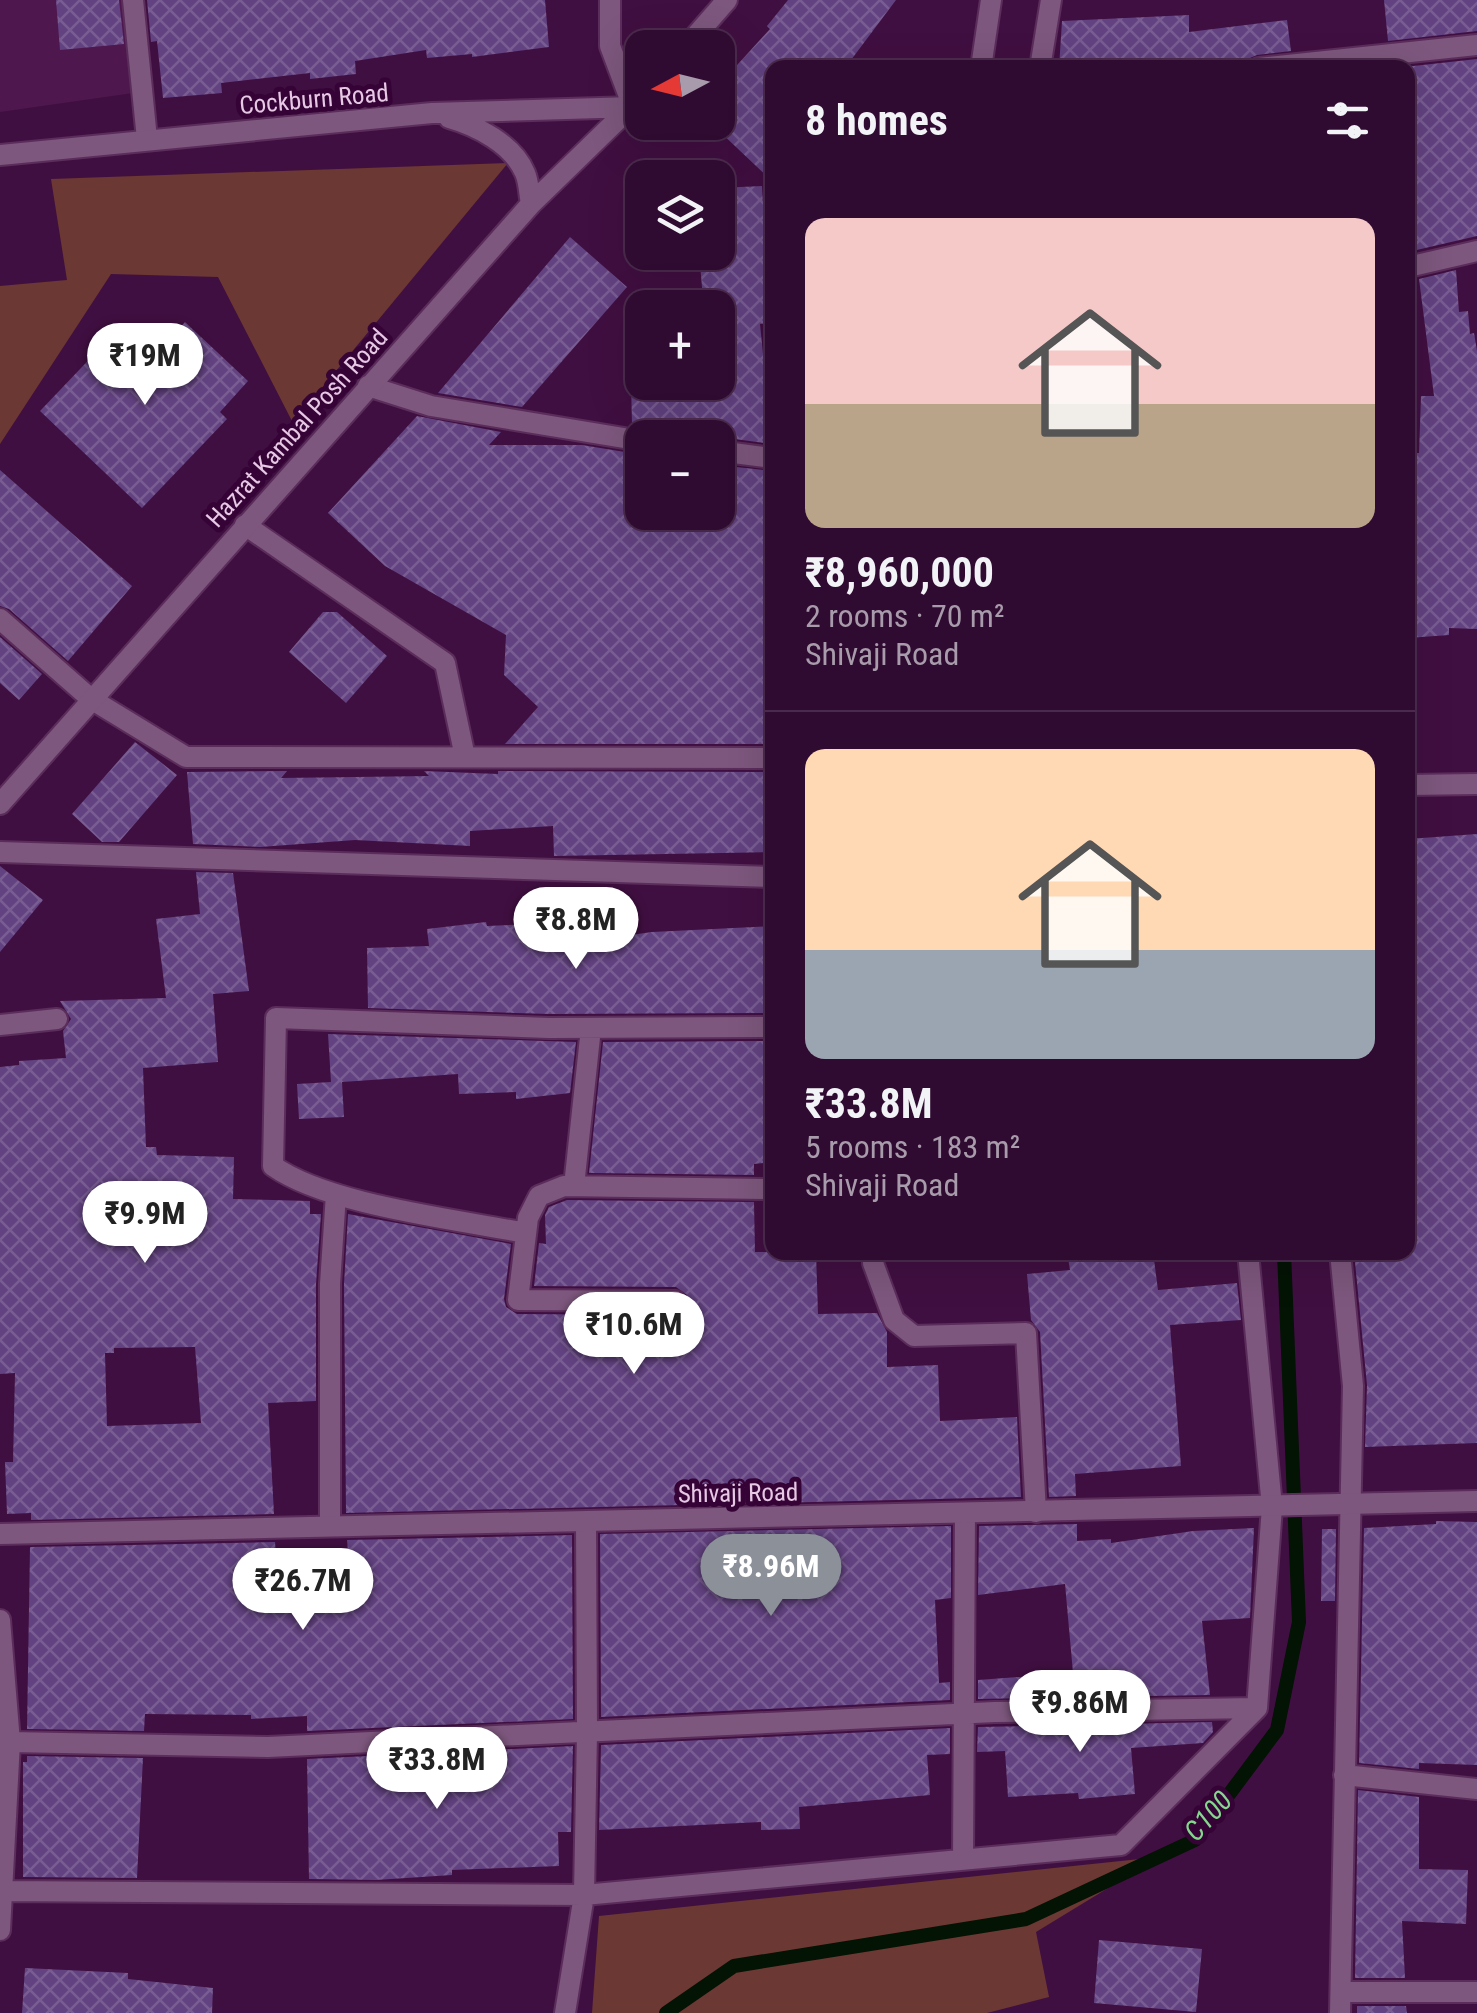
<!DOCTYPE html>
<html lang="en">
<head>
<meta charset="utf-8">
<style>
  :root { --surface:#300b31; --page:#3c193d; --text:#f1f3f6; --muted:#a89bab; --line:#4b2b4d; --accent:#8c9099 }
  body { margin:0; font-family:"Roboto Condensed",sans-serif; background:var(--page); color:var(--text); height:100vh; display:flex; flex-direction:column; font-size:38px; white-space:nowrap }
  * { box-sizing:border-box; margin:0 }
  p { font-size:32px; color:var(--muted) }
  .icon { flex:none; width:55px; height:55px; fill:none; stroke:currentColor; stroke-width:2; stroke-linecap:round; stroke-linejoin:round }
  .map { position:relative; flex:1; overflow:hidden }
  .panel { position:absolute; left:765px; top:60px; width:650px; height:1200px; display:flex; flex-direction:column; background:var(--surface); border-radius:20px; box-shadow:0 10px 40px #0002,0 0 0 2px var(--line) }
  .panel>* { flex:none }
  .needle { width:65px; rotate:263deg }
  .fabs { position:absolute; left:625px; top:30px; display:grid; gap:20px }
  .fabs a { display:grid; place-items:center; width:110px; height:110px; border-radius:20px; background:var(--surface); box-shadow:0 10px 40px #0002,0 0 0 2px var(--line); font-size:50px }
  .price { position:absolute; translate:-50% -85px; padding:0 22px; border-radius:35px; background:#fff; color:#222; font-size:32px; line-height:65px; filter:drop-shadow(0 2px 5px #0008) }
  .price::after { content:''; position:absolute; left:50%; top:60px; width:30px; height:22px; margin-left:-15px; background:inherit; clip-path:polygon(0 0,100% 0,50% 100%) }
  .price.current { background:var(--accent); color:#fff }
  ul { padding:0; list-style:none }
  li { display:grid; align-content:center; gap:20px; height:530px; padding:0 40px }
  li+li { border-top:2px solid var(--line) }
  li span { display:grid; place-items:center; height:310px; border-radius:20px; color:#555 }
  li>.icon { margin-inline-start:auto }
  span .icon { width:180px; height:180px; fill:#fffc; stroke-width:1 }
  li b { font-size:42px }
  h2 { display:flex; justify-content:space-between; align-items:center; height:120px; padding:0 40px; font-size:42px }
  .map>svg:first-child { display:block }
  .built { fill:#4e184f }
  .grass { fill:#6c3833 }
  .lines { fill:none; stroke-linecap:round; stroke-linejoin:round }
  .stream { stroke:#031304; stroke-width:14 }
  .building { fill:url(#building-cross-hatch); fill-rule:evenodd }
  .minor-casing { stroke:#5b2d5b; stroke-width:24 }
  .tertiary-casing { stroke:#5b2d5b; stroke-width:24 }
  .minor { stroke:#7d577d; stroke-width:20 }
  .tertiary { stroke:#7d577d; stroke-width:20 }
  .labels { text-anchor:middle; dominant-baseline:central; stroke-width:10; stroke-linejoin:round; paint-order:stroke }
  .street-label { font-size:25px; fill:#e7c9e6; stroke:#350336 }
  .water-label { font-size:28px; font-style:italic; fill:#84d88d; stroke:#350336 }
</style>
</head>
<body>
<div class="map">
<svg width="1477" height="2013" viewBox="0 0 1477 2013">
  <defs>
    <pattern id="building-cross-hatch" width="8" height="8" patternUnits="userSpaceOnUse" patternTransform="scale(2.5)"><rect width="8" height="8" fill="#624280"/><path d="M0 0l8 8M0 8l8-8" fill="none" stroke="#785c92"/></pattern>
  </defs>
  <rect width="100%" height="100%" fill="#400f41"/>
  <path class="built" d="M 0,0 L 126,0 L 133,93 L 0,112 Z"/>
  <path class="grass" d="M 508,163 L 293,423 L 218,277 L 111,274 L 0,444 L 0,286 L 67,280 L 51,179 Z
    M 1159,1857 L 1036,1932 L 1049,1997 L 987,2013 L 592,2013 L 599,1916 Z"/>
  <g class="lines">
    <path class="stream" d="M 666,2013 L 734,1966 L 1026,1919 L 1195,1840 L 1277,1730 L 1299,1622 L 1284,1252"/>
  </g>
  <path class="building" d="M 56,0 L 119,0 L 124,44 L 60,50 Z
    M 147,0 L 545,0 L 549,47 L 472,57 L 472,54 L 427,58 L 426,50 L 355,61 L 356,74 L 310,79 L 310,73 L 221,83 L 222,93 L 163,98 L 157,41 L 151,42 Z
    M 788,0 L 896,0 L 845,68 L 772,68 L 772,181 L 718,130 L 718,86 L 770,29 L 767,26 Z
    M 1384,0 L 1477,0 L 1477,31 L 1388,41 Z
    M 1189,15 L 1189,32 L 1287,20 L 1291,51 L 1257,55 L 1250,58 L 1246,68 L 1210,68 L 1210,64 L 1059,68 L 1062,21 Z
    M 1477,59 L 1477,236 L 1408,252 L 1408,68 L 1395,68 Z
    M 762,186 L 770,323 L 760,324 L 772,444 L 720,437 L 655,438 L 650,430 L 632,425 L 631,382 L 718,382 L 718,299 L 703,299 L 699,252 L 718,252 L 718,188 Z
    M 570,237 L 627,287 L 522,407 L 438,393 Z
    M 1456,270 L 1459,312 L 1468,311 L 1470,334 L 1474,333 L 1477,351 L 1477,629 L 1449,628 L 1449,635 L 1408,638 L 1408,453 L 1419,453 L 1421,396 L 1434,396 L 1419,279 Z
    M 185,322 L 248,381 L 220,412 L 227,419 L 142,508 L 40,411 L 121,326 L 153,357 Z
    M 417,416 L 501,432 L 489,445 L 582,445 L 631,453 L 626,512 L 718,512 L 718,465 L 772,471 L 772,522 L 763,523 L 772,731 L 763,732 L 764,744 L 505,744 L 538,707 L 504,675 L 506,635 L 385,566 L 328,513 Z
    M 0,470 L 132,586 L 68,661 L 9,609 L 0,606 Z
    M 323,612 L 337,612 L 387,656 L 346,703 L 289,652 Z
    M 0,637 L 42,674 L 19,700 L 0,683 Z
    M 135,742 L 177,775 L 119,842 L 102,842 L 72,814 Z
    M 287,771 L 281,778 L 429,776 L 424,771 L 498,774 L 498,771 L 767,772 L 772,852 L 554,856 L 553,826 L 470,831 L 470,846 L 355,840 L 260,847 L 193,844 L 187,772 Z
    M 1477,834 L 1477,1443 L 1365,1447 L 1367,1385 L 1354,1252 L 1408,1252 L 1408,1138 L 1415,1138 L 1408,1017 L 1414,924 L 1408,925 L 1408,839 Z
    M 0,866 L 43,900 L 0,952 Z
    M 196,872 L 233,873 L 249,991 L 213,994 L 218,1062 L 143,1068 L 146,1147 L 156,1147 L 157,1155 L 234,1157 L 233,1199 L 310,1201 L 310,1214 L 321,1214 L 316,1284 L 316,1401 L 268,1403 L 274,1514 L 31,1520 L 31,1513 L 7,1514 L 5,1462 L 13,1462 L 15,1373 L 0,1374 L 0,1067 L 19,1065 L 19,1061 L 66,1058 L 63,1031 L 71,1019 L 60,1001 L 166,998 L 156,919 L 200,914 ZM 195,1347 L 201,1423 L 107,1426 L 105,1353 L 114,1353 L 114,1348 Z
    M 486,922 L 487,926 L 529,924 L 530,938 L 587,935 L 587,941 L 652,932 L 772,926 L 771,1013 L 549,1014 L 368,1008 L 367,948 L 429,946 L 427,929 Z
    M 328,1034 L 576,1042 L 570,1093 L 516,1099 L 516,1092 L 459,1094 L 458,1074 L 342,1082 L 344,1117 L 299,1119 L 297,1084 L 331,1082 Z
    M 772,1041 L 772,1162 L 754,1164 L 754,1175 L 589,1173 L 603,1042 Z
    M 567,1200 L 754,1202 L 755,1252 L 816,1252 L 818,1314 L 877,1313 L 887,1332 L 887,1367 L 938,1365 L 940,1421 L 1017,1417 L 1021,1497 L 346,1513 L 344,1284 L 348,1214 L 511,1244 L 504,1299 L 506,1307 L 517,1314 L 675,1315 L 686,1309 L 687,1295 L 676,1287 L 534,1286 L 539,1243 L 546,1244 L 545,1215 L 549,1207 Z
    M 1067,1252 L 1153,1252 L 1158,1290 L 1237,1283 L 1241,1320 L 1170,1325 L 1181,1466 L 1075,1474 L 1076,1496 L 1049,1497 L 1040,1332 L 1031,1320 L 1027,1274 L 1070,1270 Z
    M 1436,1521 L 1477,1522 L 1477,1765 L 1419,1763 L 1419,1769 L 1359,1763 L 1364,1528 L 1436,1524 Z
    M 1077,1524 L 1077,1541 L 1111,1539 L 1111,1543 L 1193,1531 L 1254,1528 L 1250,1618 L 1202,1621 L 1210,1695 L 978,1699 L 978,1680 L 1073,1673 L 1065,1584 L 978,1595 L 979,1526 Z
    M 951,1526 L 951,1598 L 935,1600 L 939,1683 L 950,1682 L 950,1700 L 601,1717 L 600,1534 Z
    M 1322,1529 L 1336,1529 L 1335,1601 L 1321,1601 Z
    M 572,1535 L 573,1719 L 307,1731 L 307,1716 L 251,1719 L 251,1715 L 145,1714 L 144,1731 L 27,1729 L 30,1547 L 275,1542 L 276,1555 L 348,1552 L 347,1540 Z
    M 1212,1722 L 1213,1732 L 1203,1743 L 1131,1748 L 1135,1794 L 1079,1799 L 1078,1793 L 1008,1797 L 1005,1751 L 977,1752 L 978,1727 Z
    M 950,1728 L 950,1754 L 927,1755 L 930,1795 L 799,1807 L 800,1829 L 761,1830 L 761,1822 L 599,1830 L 601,1745 Z
    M 573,1746 L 571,1832 L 558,1832 L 559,1866 L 452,1870 L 452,1875 L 376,1880 L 309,1879 L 307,1759 Z
    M 27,1756 L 143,1758 L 137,1878 L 23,1877 L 23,1762 L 27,1762 Z
    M 1358,1790 L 1419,1797 L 1419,1869 L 1468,1870 L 1466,1924 L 1402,1921 L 1405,1978 L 1355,1978 Z
    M 1099,1940 L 1202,1949 L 1196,2012 L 1094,2003 Z
    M 25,1968 L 128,1973 L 128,1979 L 213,1988 L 212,2013 L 22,2013 Z
    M 1357,2006 L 1406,2006 L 1407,2013 L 1357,2013 Z"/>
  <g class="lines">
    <g class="minor-casing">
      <path id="minor" d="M 133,0 L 147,139
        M 610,0 L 610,46 L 633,107
        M 981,68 L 991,0
        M 1040,68 L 1051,0
        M 1259,68 L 1477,45
        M 1408,267 L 1477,251
        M 368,386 L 431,406 L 642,441
        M 718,451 L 772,458
        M 245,525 L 445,663 L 465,757
        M 0,619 L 91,699 L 186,757 L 772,758
        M 1408,785 L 1477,784
        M 0,852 L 772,877
        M 0,1025 L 57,1019
        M 574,1186 L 591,1028
        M 525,1233 C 456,1219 328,1205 273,1166 L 276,1018 L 549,1028 L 772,1027
        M 873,1252 L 873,1263 L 894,1320 L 914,1336 L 1026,1333 L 1036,1512
        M 1340,1252 L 1353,1386 L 1340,2013
        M 675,1301 L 518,1300 L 528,1218 L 539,1196 L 564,1186 L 772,1189
        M 330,1526 L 330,1284 L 336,1194
        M 0,1620 L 10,1742 L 0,1930
        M 10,1742 L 268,1747 L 995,1712 L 1257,1708
        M 1344,1775 L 1477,1789
        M 963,1859 L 965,1513
        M 0,1891 L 584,1895 L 1121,1845 L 1257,1708 L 1272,1507 L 1248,1252
        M 1341,1992 L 1477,1992
        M 565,2013 L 584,1895 L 587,1732 L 586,1522"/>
    </g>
    <g class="tertiary-casing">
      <path id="tertiary" d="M 685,48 L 727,0
        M 449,118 C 477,126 513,144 525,173 C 529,182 529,194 531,204
        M 0,155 L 432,113 L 633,107
        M 0,804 L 531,204 L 642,96
        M 0,1534 L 1477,1501"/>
    </g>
    <use href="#minor" class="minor"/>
    <use href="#tertiary" class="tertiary"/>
  </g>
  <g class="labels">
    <g class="street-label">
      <text transform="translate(314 99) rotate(-5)">Cockburn Road</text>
      <text transform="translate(297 428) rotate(-48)">Hazrat Kambal Posh Road</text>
      <text transform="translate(738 1493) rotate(-1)">Shivaji Road</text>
    </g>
    <g class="water-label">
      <text transform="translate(1208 1816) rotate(-48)">C100</text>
    </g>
  </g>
</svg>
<div class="fabs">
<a><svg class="needle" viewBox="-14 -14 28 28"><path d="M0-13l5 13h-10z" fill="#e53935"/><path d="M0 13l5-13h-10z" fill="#a89bab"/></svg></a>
<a><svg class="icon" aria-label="layers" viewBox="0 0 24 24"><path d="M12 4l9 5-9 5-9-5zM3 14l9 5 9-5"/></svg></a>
<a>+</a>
<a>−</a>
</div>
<b class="price" style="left:145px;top:408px">₹19M</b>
<b class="price" style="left:576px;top:972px">₹8.8M</b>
<b class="price" style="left:145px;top:1266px">₹9.9M</b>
<b class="price" style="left:634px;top:1377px">₹10.6M</b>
<b class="price current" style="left:771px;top:1619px">₹8.96M</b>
<b class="price" style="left:303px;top:1633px">₹26.7M</b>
<b class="price" style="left:1080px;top:1755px">₹9.86M</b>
<b class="price" style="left:437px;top:1812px">₹33.8M</b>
<section class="panel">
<h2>8 homes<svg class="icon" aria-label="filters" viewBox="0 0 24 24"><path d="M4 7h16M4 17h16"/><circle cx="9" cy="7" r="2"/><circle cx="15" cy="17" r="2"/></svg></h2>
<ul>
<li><span style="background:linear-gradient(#f6c9c9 60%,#b9a48a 0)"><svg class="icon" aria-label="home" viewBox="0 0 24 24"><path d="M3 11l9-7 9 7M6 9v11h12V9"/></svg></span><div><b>₹8,960,000</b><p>2 rooms · 70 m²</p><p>Shivaji Road</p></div></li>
<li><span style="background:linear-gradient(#ffd9b3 65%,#9aa5b1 0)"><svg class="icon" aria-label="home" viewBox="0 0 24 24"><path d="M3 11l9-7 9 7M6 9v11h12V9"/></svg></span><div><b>₹33.8M</b><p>5 rooms · 183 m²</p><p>Shivaji Road</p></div></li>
</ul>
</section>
</div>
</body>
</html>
